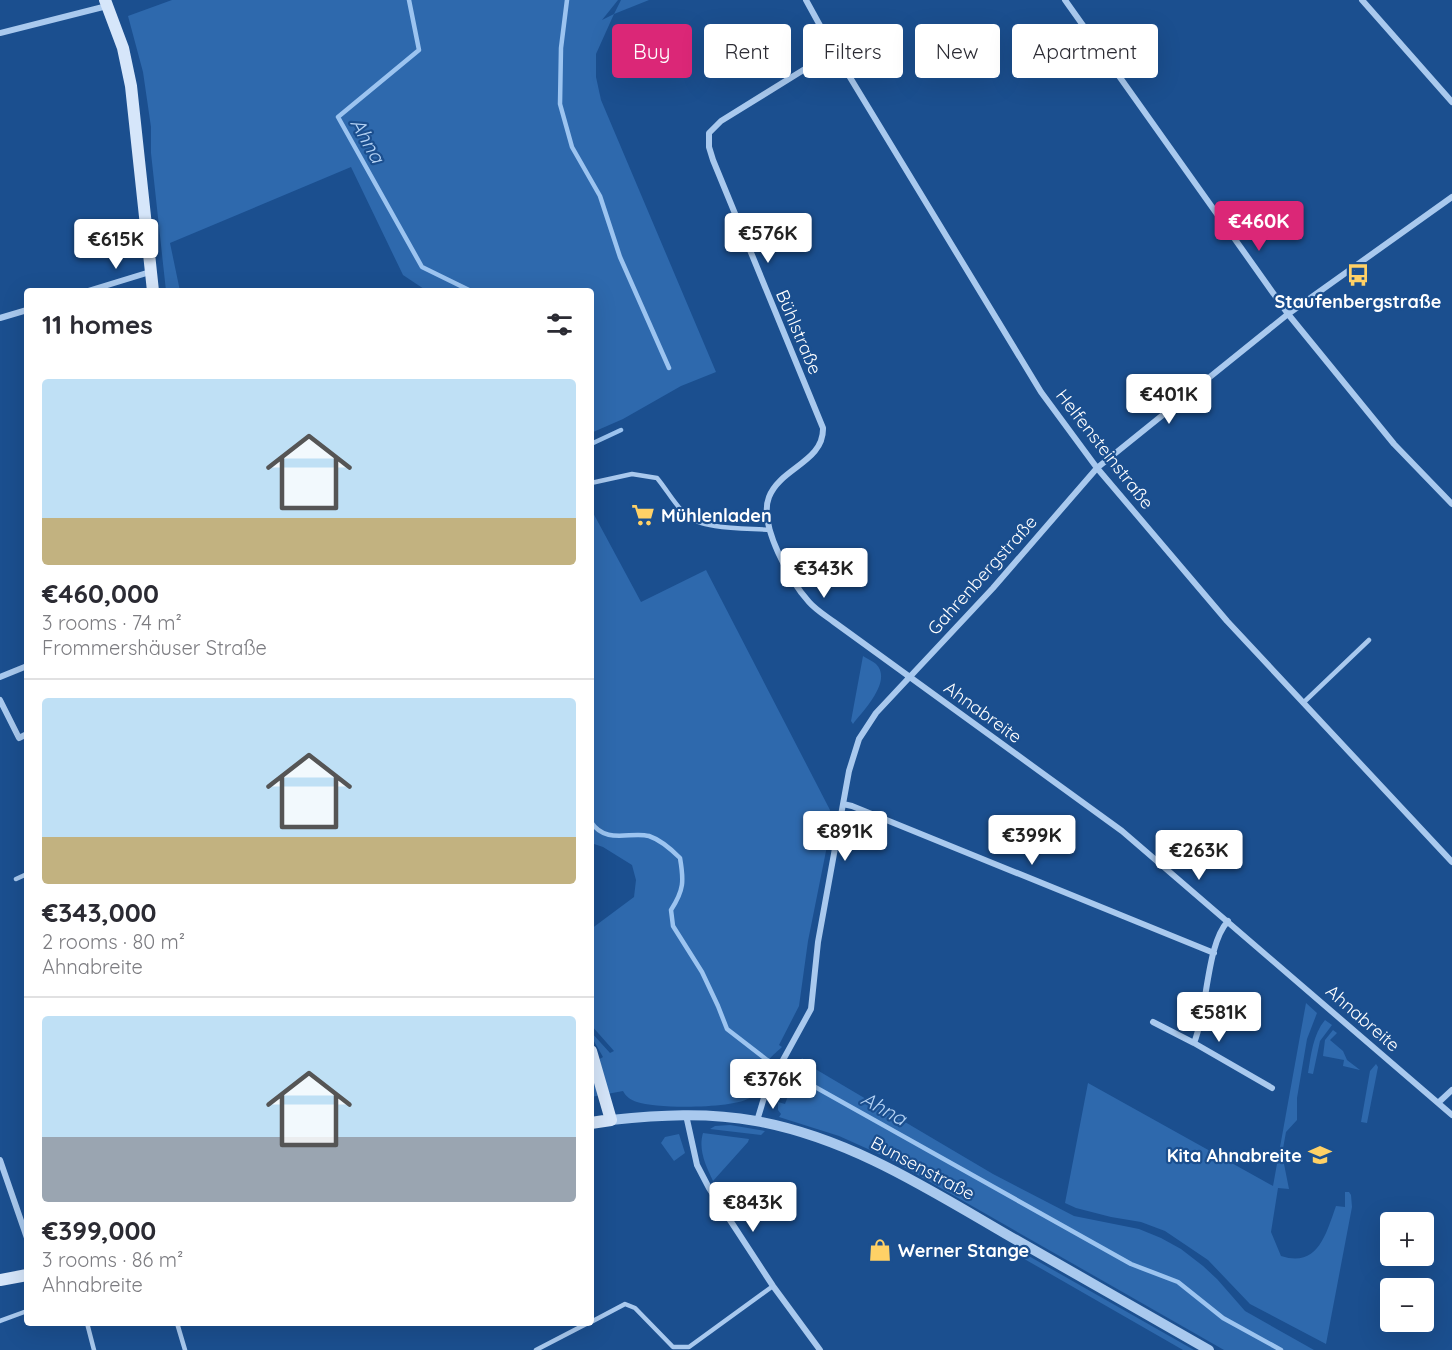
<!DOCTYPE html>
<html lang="en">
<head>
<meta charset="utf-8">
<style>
  :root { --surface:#fff; --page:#f2f2f3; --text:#2b2b33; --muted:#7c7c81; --line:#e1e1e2; --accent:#db2777 }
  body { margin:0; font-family:Quicksand,sans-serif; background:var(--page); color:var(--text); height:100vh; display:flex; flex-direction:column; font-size:22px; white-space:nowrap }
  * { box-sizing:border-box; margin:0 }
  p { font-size:20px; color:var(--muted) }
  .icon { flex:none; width:33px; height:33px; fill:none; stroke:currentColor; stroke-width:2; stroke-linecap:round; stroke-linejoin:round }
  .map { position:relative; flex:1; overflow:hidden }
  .drawer { position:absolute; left:24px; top:288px; width:570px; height:1038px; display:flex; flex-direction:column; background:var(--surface); border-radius:6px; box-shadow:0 6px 24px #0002 }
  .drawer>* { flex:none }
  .banner { position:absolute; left:612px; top:24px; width:570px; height:54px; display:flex; gap:12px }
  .buttons { position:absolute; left:1380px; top:1212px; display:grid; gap:12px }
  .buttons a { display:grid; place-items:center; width:54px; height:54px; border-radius:6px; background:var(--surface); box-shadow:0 6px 24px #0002; font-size:30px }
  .price { position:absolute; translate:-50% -51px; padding:0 14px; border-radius:6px; background:#fff; color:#222; font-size:20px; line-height:39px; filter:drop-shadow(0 2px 3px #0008) }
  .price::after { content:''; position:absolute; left:50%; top:36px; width:18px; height:14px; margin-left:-9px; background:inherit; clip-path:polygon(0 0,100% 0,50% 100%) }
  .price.current { background:var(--accent); color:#fff }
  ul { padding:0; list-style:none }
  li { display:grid; align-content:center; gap:12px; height:318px; padding:0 18px }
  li+li { border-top:2px solid var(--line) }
  li span { display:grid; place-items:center; height:186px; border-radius:6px; color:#555 }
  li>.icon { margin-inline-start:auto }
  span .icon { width:108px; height:108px; fill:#fffc; stroke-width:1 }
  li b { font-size:26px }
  h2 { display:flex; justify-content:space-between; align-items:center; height:72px; padding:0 18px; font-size:26px }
  .chip { padding:0 21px; border-radius:6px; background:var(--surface); box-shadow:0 6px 24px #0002; font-size:21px; line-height:54px }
  .chip.current { background:var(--accent); color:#fff }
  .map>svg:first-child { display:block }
  .green { fill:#2e69ad }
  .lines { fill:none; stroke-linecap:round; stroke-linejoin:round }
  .stream { stroke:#9cc4f0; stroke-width:4.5 }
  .service { stroke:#a9c9ee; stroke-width:4.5 }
  .minor { stroke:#a9c9ee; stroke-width:6 }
  .tertiary { stroke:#a9c9ee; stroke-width:10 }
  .secondary { stroke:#d6e6fa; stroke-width:12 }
  .labels { text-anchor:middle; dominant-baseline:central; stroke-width:4.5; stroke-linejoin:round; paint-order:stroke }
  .poi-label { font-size:18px; font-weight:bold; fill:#fff; stroke:#1b4f8f; text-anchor:start }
  .street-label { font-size:18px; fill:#fff; stroke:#1b4f8f }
  .water-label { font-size:20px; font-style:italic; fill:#b5d3f5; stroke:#1b4f8f }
</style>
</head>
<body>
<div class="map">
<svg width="1452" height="1350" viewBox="0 0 1452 1350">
  <rect width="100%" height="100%" fill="#1b4f8f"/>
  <path class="green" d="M 172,0 L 618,0 L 602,20 L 614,14 L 621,0 L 649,0 L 614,14 L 596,54 L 596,77 L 601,100 L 716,372 L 681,386 L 623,419 L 591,433 L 591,291 L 427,291 L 403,275 L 351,167 L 170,243 L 180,291 L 166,291 L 151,153 L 151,127 L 143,72 L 128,16 Z
    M 591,509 L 641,602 L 706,570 L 830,810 L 826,829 L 829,836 L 808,941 L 799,1006 L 779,1045 L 782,1047 C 778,1051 772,1055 769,1060 C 762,1072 764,1088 751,1097 C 736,1109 656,1109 637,1102 C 631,1100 626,1097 623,1091 L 591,1097 L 591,1064 L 603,1057 L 591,1036 L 591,1032 L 610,1053 L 614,1051 L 591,1025 L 591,929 L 634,897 L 636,880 L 632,865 L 603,847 L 591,843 Z
    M 863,656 C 867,659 873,661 876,664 C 893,681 863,711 853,724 L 851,721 Z
    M 1306,1003 L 1317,1013 L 1307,1039 L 1297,1098 L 1297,1120 L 1286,1132 L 1282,1154 L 1289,1189 L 1278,1188 L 1271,1232 L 1281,1256 C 1318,1268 1326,1234 1336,1206 L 1345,1207 L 1345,1192 L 1349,1192 L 1351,1195 L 1352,1207 L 1326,1344 L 1250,1304 L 1208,1260 L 1165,1231 L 1141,1222 L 1111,1217 L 1076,1208 L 1065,1203 L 1088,1083 L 1273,1186 Z
    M 1325,1020 L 1332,1025 L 1320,1041 L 1313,1074 L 1308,1073 C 1311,1055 1313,1034 1325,1020 Z
    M 1333,1030 L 1337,1033 L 1330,1040 L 1343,1051 L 1347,1060 L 1360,1070 L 1343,1066 L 1344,1060 L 1323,1056 L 1325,1040 Z
    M 802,1058 L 817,1070 L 993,1174 L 1074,1216 L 1139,1229 L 1161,1238 L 1181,1249 L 1203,1266 L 1217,1279 L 1245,1311 L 1314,1350 L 1224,1350 L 888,1158 L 839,1136 L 779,1117 L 781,1114 L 778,1110 L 778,1102 L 785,1104 L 788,1096 L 784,1091 L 794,1077 Z
    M 1376,1064 L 1378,1067 L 1367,1123 L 1361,1122 L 1370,1071 Z
    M 730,1125 L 765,1131 L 761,1135 L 710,1129 L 715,1126 Z
    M 703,1133 L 749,1139 L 748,1142 L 713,1181 C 706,1166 698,1150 703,1133 Z
    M 679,1134 L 685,1153 L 674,1161 L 661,1143 L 665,1137 Z
    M 1011,1246 L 1194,1350 L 1183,1350 L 1007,1249 Z"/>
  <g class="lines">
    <path class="stream" d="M 409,0 L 419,50 L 338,117 L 422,267 L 471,291
      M 567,0 L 561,48 L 560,104 L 572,147 L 600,196 L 620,257 L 669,368
      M 591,444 L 621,430
      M 591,822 C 606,845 631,831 649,836 C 661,840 671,849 680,858 C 684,881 684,890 671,910 L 673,926 L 702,972 L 718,1006 L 727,1029 L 767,1060 L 1131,1264 L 1178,1282 L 1223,1318 L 1281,1350"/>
    <path class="service" d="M 591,483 L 632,474 L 657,478 C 667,490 675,505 686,515 C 701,530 749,528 770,530
      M 1303,703 L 1369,640
      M 16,879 L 27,874
      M 0,1321 L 27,1311
      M 591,1322 L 625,1304 L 635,1308 L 673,1347 L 689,1347 L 773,1286
      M 87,1323 L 94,1350
      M 177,1323 L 185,1350
      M 536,1350 L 588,1323"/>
    <path class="minor" d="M 806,0 L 834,51 L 1041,392 L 1097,468 L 1227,621 L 1452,862
      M 1065,0 L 1288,314 L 1394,444 L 1452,504
      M 1362,0 L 1452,102
      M 0,33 L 107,6
      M 834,51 L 721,121 L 709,133 L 709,147 L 713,160 L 823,428 C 824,462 780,468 769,497 C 758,525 791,582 809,602 C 816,610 826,616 834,622 L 1122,831 L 1452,1115
      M 88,291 L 150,272
      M 0,318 L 27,310
      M 0,677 L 27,666
      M 0,700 L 19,738 L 27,734
      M 843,804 L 852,806 L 1214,953
      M 1153,1022 L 1194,1043 L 1272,1088
      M 1194,1043 C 1208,1009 1206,945 1228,921
      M 1438,1103 L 1452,1090
      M 686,1115 L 697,1165 L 709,1188 L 773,1286 L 820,1350
      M 757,1121 L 766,1091 L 811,1009 L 818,942 L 849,771 L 859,739 L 876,713 L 993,588 L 1097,468 L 1288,314 L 1452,197
      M 0,1160 L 27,1238"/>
    <path class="tertiary" d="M 611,1120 C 659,1115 707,1112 756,1121 C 850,1138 930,1190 1011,1237 C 1077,1275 1143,1312 1209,1350"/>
    <path class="secondary" d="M 105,0 L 123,48 L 131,86 L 153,291
      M 591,1051 L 611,1120 L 591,1123
      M 0,1280 L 27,1275"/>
  </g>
  <defs>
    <g id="bus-bare" transform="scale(1.8)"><path d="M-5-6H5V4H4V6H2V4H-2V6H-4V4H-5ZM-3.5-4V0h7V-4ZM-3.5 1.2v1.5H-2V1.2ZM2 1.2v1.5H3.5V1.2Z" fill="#ffd166" stroke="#1b4f8f" stroke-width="2.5" paint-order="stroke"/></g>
    <g id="supermarket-bare" transform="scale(1.8)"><path d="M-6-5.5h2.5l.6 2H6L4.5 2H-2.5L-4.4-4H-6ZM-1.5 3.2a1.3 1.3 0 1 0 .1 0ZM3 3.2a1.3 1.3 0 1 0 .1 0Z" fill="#ffd166" stroke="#1b4f8f" stroke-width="2.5" paint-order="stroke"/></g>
    <g id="school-bare" transform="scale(1.8)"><path d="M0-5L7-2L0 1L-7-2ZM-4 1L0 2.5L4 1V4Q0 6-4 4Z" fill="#ffd166" stroke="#1b4f8f" stroke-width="2.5" paint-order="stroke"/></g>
    <g id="shop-bare" transform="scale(1.8)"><path d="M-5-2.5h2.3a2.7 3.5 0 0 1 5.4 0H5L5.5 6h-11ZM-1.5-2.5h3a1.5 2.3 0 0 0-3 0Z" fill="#ffd166" stroke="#1b4f8f" stroke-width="2.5" paint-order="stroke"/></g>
  </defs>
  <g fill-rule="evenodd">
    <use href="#bus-bare" x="1358" y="275"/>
    <use href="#supermarket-bare" x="643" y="515"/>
    <use href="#school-bare" x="1320" y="1155"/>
    <use href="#shop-bare" x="880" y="1250"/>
  </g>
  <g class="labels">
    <g class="poi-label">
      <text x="1358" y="301" text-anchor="middle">Staufenbergstraße</text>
      <text x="661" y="515">Mühlenladen</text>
      <text x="1302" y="1155" text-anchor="end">Kita Ahnabreite</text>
      <text x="898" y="1250">Werner Stange</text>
    </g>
    <g class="street-label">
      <text transform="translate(799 332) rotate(67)">Bühlstraße</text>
      <text transform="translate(1105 449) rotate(52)">Helfensteinstraße</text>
      <text transform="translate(982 575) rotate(-48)">Gahrenbergstraße</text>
      <text transform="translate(983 712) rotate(36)">Ahnabreite</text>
      <text transform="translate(1363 1018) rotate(41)">Ahnabreite</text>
      <text transform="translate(923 1168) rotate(28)">Bunsenstraße</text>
    </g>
    <g class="water-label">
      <text transform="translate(368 140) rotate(61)">Ahna</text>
      <text transform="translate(884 1108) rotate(29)">Ahna</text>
    </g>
  </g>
</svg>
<div class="buttons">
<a>+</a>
<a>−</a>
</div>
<b class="price current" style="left:1259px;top:252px">€460K</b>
<b class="price" style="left:768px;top:264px">€576K</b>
<b class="price" style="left:116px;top:270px">€615K</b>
<b class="price" style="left:1169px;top:425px">€401K</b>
<b class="price" style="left:824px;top:599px">€343K</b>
<b class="price" style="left:845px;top:862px">€891K</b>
<b class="price" style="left:1032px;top:866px">€399K</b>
<b class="price" style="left:1199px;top:881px">€263K</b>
<b class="price" style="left:1219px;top:1043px">€581K</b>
<b class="price" style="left:773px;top:1110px">€376K</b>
<b class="price" style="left:753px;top:1233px">€843K</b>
<div class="banner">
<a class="chip current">Buy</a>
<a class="chip">Rent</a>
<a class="chip">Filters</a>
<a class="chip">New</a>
<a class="chip">Apartment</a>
</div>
<section class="drawer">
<h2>11 homes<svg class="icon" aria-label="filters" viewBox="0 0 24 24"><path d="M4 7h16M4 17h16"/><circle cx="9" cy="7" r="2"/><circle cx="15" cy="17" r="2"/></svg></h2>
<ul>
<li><span style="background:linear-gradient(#bfe0f5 75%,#c2b280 0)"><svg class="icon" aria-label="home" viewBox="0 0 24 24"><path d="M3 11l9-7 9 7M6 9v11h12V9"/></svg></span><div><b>€460,000</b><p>3 rooms · 74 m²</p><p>Frommershäuser Straße</p></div></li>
<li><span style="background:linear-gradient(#bfe0f5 75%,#c2b280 0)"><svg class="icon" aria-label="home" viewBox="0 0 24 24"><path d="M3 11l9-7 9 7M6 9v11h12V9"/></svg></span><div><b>€343,000</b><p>2 rooms · 80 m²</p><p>Ahnabreite</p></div></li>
<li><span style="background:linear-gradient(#bfe0f5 65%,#9aa5b1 0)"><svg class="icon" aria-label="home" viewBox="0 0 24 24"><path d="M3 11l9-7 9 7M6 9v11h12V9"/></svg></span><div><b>€399,000</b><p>3 rooms · 86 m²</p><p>Ahnabreite</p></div></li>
</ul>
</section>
</div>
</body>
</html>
